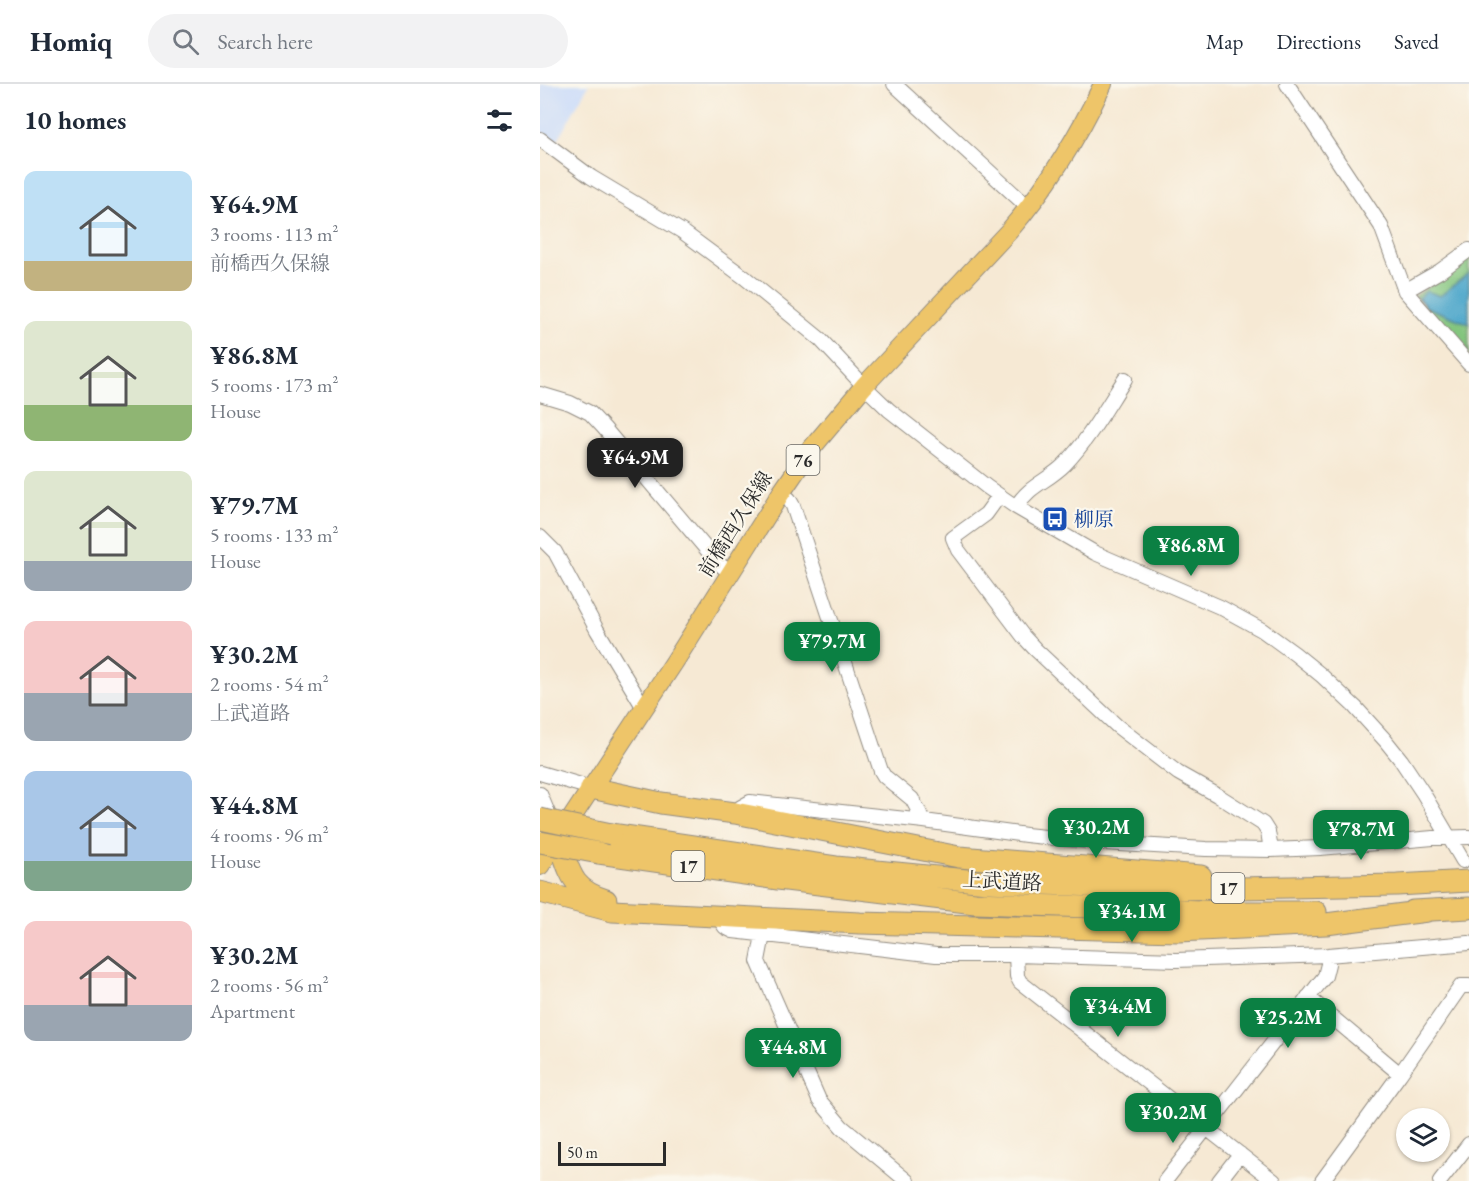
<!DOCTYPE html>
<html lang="en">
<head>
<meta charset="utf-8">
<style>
  :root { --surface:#fff; --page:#f2f2f3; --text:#1f2937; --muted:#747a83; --line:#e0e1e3; --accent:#0b8043 }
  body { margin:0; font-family:"EB Garamond","Noto Serif JP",serif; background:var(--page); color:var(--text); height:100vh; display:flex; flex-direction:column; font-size:22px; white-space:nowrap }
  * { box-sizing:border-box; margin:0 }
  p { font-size:20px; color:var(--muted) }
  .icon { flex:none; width:33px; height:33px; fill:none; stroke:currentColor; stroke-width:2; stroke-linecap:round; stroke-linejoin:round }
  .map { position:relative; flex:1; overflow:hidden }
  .sheet { display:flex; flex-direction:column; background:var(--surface); width:540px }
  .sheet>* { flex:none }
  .controls { position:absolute; left:856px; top:1024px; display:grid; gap:12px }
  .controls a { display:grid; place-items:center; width:54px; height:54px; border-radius:50%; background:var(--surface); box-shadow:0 2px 4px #0004; font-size:30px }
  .scale { position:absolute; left:18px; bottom:15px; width:108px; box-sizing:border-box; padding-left:6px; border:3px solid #2b2b2b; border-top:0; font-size:16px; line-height:21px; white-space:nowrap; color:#2b2b2b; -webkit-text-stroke:4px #fbf7ec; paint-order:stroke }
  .price { position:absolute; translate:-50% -51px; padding:0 14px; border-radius:12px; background:var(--accent); color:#fff; font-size:20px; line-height:39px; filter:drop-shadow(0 2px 3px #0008) }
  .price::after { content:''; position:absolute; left:50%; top:36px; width:18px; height:14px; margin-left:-9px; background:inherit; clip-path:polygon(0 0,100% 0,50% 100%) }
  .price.active { background:#222; color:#fff }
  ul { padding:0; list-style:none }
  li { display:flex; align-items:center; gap:18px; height:150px; padding:0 24px }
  li span { display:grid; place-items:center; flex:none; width:168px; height:120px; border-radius:12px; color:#555 }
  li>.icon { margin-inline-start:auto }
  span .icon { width:72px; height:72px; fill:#fffc; stroke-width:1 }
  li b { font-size:26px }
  h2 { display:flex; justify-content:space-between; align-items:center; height:72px; padding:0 24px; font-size:26px }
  header { display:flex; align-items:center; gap:36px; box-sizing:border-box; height:84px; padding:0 30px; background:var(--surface); border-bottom:2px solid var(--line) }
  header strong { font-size:28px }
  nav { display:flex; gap:33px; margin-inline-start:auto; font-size:21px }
  .search { width:420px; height:54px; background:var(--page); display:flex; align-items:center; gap:15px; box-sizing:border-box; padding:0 21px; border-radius:33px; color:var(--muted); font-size:22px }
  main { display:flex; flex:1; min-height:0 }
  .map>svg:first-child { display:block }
  .built { fill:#cbdcf9 }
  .green { fill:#83c57e; stroke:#577854; stroke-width:1.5 }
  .water { fill:#4ca6ca; stroke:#3c687a; stroke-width:1.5 }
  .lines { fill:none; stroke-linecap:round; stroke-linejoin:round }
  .minor-casing { stroke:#908a80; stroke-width:16 }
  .major-casing { stroke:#908a80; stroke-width:20 }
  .highway-casing { stroke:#908a80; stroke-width:23 }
  .minor { stroke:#fff; stroke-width:14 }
  .major { stroke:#eec569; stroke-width:18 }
  .highway { stroke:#eec569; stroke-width:21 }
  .highway-bridge-casing { stroke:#908a80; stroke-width:23; stroke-linecap:butt }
  .highway-bridge { stroke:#eec569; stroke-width:21 }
  .labels { text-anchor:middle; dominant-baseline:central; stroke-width:4.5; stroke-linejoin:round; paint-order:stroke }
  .shield { fill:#fbf7ec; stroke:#696865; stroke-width:1.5 }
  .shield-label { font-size:18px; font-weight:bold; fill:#2b2b2b }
  .transit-label { font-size:20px; fill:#164399; stroke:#fbf7ec; text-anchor:start }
  .street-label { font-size:20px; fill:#2b2b2b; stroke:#fbf7ec }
</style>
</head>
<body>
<header>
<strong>Homiq</strong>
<div class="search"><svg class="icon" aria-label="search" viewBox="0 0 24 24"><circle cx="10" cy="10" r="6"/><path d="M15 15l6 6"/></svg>Search here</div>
<nav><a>Map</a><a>Directions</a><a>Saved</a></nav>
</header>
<main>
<section class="sheet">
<h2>10 homes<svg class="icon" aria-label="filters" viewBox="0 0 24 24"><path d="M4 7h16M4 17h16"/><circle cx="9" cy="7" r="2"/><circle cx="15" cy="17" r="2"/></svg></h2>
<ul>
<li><span style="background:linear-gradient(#bfe0f5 75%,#c2b280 0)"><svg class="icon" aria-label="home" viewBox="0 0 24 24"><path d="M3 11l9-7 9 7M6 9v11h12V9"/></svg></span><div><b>¥64.9M</b><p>3 rooms · 113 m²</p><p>前橋西久保線</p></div></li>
<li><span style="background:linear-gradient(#dfe7d0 70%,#8fb573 0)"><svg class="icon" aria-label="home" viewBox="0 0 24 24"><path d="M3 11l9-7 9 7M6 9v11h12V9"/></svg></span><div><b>¥86.8M</b><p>5 rooms · 173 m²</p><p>House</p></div></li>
<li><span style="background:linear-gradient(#dfe7d0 75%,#9aa5b1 0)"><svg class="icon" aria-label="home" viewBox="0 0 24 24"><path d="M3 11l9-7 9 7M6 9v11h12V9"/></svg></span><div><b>¥79.7M</b><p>5 rooms · 133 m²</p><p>House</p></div></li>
<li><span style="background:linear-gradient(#f6c9c9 60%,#9aa5b1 0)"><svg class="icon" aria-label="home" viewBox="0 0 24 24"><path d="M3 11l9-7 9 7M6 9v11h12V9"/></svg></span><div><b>¥30.2M</b><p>2 rooms · 54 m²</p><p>上武道路</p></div></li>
<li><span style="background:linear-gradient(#a9c7e8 75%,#7fa58c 0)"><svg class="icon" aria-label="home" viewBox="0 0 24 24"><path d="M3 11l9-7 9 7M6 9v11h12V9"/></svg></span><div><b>¥44.8M</b><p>4 rooms · 96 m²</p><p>House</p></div></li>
<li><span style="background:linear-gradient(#f6c9c9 70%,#9aa5b1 0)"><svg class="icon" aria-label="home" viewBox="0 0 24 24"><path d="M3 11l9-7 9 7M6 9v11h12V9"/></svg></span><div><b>¥30.2M</b><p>2 rooms · 56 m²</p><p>Apartment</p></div></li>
</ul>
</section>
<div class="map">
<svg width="929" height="1097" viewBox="0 0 929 1097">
  <rect width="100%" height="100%" fill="#fbf7ec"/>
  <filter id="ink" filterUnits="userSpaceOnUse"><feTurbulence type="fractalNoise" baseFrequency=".0167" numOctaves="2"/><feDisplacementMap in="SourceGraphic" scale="12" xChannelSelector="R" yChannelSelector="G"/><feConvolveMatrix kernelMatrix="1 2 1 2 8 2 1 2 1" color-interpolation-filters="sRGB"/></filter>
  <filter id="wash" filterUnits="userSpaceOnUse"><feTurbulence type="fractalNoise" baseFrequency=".008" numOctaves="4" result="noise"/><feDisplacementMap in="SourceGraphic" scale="24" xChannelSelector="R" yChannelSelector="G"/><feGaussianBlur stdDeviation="1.35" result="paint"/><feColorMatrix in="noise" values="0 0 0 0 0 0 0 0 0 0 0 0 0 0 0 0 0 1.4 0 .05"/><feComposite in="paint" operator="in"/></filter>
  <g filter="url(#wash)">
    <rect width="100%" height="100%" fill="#f6e9d4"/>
    <path class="built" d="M 0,0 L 49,0 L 16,59 L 0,47 Z"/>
    <path class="green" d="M 929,172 L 929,271 L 875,212 L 897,197 Z"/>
    <path class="water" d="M 929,189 L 929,240 L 886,223 L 878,214 L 887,207 L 900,212 Z"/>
  </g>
  <g filter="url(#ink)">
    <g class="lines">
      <g class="minor-casing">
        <path id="minor" d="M 354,0 L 489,124
          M 747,0 L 841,142 L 865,207 L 929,280
          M 0,55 L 51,93 L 143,148 L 204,193 L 280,255 L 324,302 L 349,326 L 447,403 L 476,423 L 555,469 L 680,523 L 722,546 L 755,570 L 781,591 L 815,623 L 845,656 L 861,676 L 883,709 L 923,777
          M 865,207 L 900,187 L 929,166
          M 0,310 L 30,319 L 50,329 L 64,344 L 179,480 L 191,489
          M 241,409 L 249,415 L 253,422 L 341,687 L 344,692 L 372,715 L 384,737
          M 459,412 L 446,430 L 413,454 L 418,466 L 483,552 L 495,565 L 577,642 L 638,689 L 677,711 L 723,740 L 728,748 L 731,766
          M 476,423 C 489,401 507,398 525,380 C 549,355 566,324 585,295
          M 0,453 L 15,468 L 57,546 L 104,624
          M 0,689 L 51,704
          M 0,710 L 13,741
          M 195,729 L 201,723 L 210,718 L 384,737 L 486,751 L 563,759 L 666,765 L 731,766 L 780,764 L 893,754 L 929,753
          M 177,831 L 185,843 L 193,847 L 396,871 L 476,871 L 636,876 L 788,871 L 929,859
          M 223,851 L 218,877 L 279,1016 L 302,1043 L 367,1097
          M 476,871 L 477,892 L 480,898 L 734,1097
          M 768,913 L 860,990
          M 625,1097 L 785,892 L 788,880 L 788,871
          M 679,1097 L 700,1070
          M 782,1097 L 860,990 L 921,902 L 929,902
          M 900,1097 L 929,1060"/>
      </g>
      <g class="major-casing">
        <path id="major" d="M 0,782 L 135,577 L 241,409 L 271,365 L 324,302 L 469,147 C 507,103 538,53 563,0"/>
      </g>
      <g class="highway-casing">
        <path id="highway" d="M 51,704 L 121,719 L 195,729 L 419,773 L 661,792
          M 71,750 L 296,783 L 447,798 L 638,805 L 857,801 L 929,797
          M 18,754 C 30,786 29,805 66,816
          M 59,769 L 238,795 L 435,819 L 692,828 L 776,828
          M 0,808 L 72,827 L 320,839 L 639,847 L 786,840 L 887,827
          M 873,827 L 929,824"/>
      </g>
      <use href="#minor" class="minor"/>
      <use href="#major" class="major"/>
      <use href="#highway" class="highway"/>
      <g class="highway-bridge-casing">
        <path id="highway-bridge" d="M 0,735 L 71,750
          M 0,758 L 59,769"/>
      </g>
      <use href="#highway-bridge" class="highway-bridge"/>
    </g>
  </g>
  <defs>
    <g id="bus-square" transform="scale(1.35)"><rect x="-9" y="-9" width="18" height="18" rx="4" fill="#1a4fb4" stroke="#fbf7ec"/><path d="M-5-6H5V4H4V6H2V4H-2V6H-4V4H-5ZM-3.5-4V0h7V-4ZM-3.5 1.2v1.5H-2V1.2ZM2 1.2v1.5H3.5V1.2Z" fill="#fff"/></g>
  </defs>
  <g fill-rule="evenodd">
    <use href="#bus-square" x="515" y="435"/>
  </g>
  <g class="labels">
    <g class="shield">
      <rect x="246.5" y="361" width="33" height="30" rx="4.5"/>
      <rect x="131.5" y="767" width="33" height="30" rx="4.5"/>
      <rect x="671.5" y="789" width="33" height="30" rx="4.5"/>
    </g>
    <g class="shield-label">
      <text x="263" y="376">76</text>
      <text x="148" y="782">17</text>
      <text x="688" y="804">17</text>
    </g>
    <g class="transit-label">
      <text x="534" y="435">柳原</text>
    </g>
    <g class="street-label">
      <text transform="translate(195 440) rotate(-58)">前橋西久保線</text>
      <text transform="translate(462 797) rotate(3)">上武道路</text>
    </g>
  </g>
</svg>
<div class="controls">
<a><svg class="icon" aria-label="layers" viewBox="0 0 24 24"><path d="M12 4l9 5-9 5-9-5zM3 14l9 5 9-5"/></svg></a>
</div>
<div class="scale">50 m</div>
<b class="price active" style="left:95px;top:405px">¥64.9M</b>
<b class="price" style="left:651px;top:493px">¥86.8M</b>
<b class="price" style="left:292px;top:589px">¥79.7M</b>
<b class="price" style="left:556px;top:775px">¥30.2M</b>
<b class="price" style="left:821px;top:777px">¥78.7M</b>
<b class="price" style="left:592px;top:859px">¥34.1M</b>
<b class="price" style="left:578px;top:954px">¥34.4M</b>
<b class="price" style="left:748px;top:965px">¥25.2M</b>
<b class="price" style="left:253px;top:995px">¥44.8M</b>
<b class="price" style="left:633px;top:1060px">¥30.2M</b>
</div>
</main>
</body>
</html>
